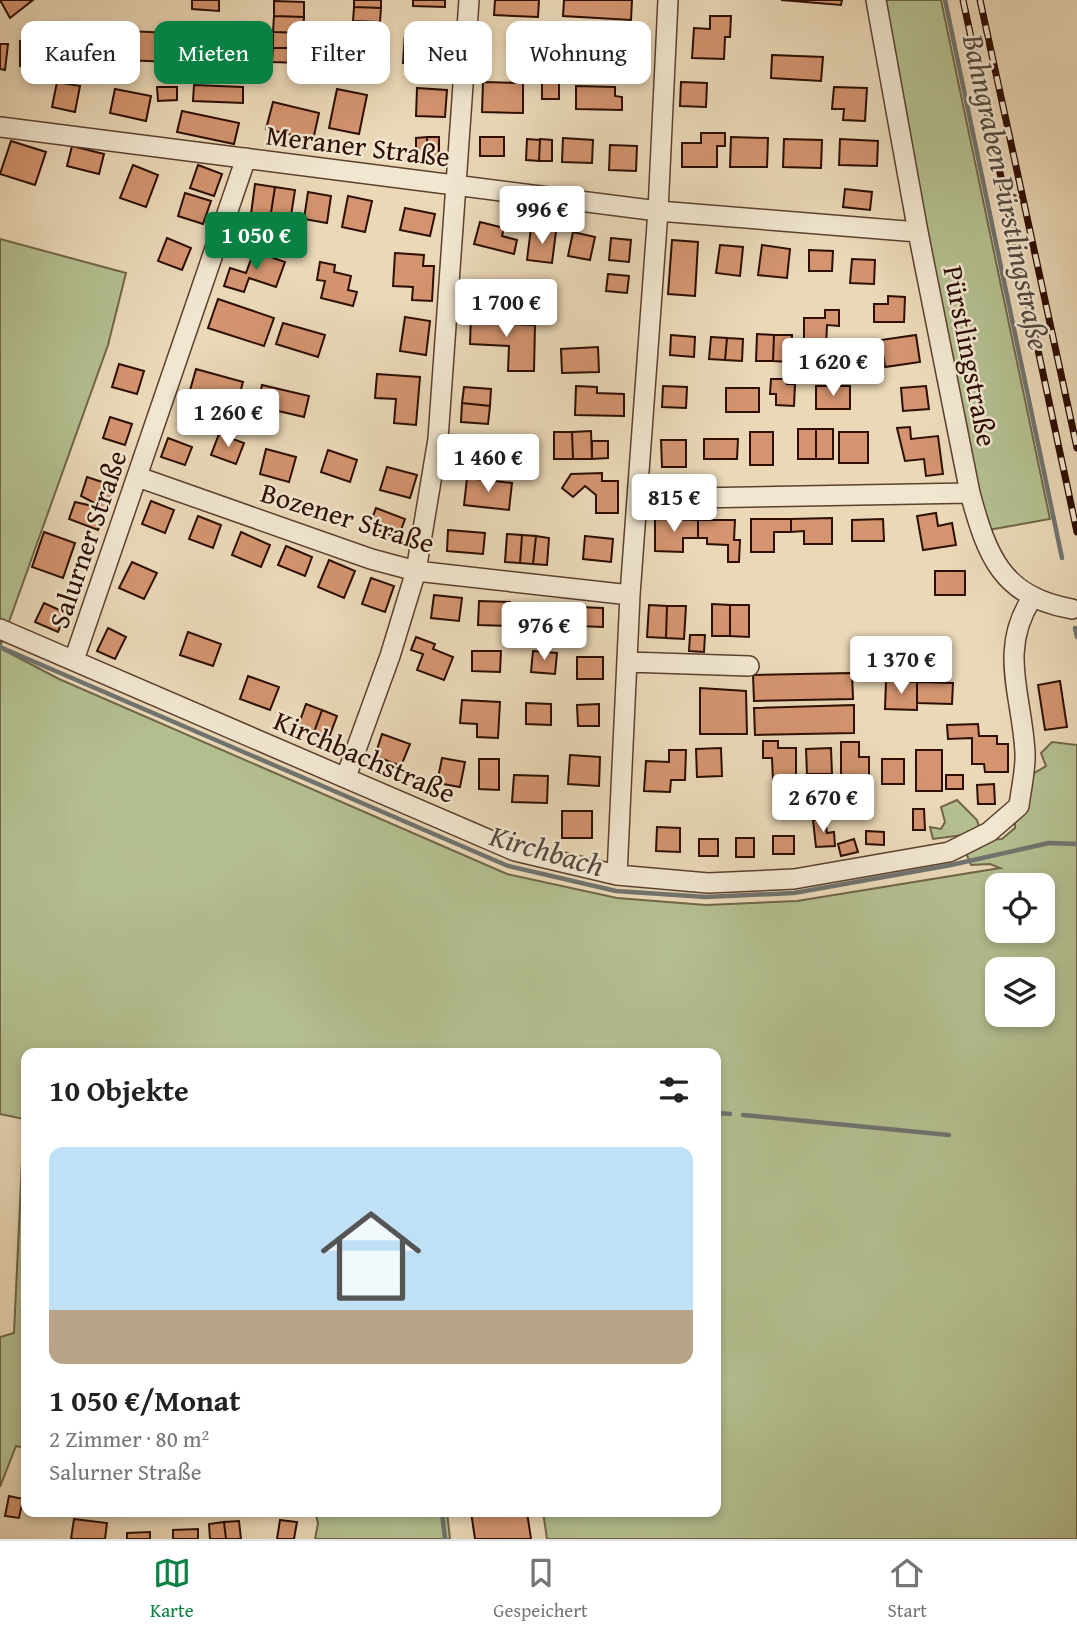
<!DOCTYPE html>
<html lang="de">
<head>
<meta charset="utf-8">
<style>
  :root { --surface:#fff; --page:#f6f6f6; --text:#222; --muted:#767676; --line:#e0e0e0; --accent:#0b8043 }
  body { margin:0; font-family:"Gentium Book Plus",serif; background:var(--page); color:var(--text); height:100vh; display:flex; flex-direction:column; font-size:26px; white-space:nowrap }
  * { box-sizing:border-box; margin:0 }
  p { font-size:23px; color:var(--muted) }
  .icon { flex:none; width:38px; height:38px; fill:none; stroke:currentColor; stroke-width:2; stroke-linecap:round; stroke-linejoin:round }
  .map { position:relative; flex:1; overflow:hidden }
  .sheet { position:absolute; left:21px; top:1048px; width:700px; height:469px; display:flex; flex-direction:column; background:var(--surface); border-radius:14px; box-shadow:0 4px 10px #0003 }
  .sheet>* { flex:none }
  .top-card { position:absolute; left:21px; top:21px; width:700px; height:63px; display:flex; gap:14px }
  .buttons { position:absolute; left:985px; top:873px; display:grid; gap:14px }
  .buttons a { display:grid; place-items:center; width:70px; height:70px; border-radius:14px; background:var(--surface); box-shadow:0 4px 10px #0003; font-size:35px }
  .price { position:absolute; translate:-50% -60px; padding:0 16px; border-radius:7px; background:#fff; color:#222; font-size:23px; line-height:46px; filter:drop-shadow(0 2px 4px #0008) }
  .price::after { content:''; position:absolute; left:50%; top:42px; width:21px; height:16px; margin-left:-10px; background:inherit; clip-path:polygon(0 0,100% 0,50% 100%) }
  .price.on { background:var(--accent); color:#fff }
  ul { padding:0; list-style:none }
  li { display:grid; align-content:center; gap:14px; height:371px; padding:0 28px }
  li span { display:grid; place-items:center; height:217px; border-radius:14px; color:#555 }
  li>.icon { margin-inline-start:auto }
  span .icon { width:126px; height:126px; fill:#fffc; stroke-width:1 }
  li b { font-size:30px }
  h2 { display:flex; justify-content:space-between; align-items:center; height:84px; padding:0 28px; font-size:30px }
  .chip { padding:0 24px; border-radius:14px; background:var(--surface); box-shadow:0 4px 10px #0003; font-size:24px; line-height:63px }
  .chip.on { background:var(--accent); color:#fff }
  .menu { display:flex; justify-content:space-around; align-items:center; height:98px; border-top:2px solid var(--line); background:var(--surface); font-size:19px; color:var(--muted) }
  .menu a { display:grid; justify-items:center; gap:4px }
  .menu .on { color:var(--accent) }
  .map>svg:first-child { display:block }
  .green { fill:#b4bf90; stroke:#706648; stroke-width:2; fill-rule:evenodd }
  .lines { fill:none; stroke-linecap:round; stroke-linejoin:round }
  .stream { stroke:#70736f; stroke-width:4.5 }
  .building { fill:#d3946f; stroke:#2d0e01; stroke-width:2 }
  .minor-casing { stroke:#5c402e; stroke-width:22 }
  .minor { stroke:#f1e6d0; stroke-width:19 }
  .rail-casing { stroke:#2d0e01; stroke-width:7 }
  .rail { stroke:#f1e6d0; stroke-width:4.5; stroke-dasharray:13; stroke-linecap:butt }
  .labels { text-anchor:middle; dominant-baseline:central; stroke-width:5; stroke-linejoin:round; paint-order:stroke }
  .street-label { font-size:28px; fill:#2d0e01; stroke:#f1e6d0 }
  .water-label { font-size:30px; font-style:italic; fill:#544941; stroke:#f1e6d0 }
</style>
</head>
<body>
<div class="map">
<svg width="1077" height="1539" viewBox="0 0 1077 1539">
  <rect width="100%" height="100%" fill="#ead8b7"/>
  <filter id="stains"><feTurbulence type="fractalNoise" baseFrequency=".00286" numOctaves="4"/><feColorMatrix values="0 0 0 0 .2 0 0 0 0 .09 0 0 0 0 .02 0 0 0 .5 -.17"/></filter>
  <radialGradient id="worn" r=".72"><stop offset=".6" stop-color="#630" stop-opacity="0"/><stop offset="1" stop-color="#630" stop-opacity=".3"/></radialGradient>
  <path class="green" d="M 882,0 L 941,0 L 1050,519 L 988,530 L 977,493 Z
    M 0,239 L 126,273 L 108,345 L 0,647 Z
    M 0,648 L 59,679 L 507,874 L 617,898 L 706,905 L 797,901 L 1000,868 L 990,864 L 971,865 L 966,853 L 971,834 L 933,839 L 930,827 L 941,829 L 945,822 L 941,807 L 957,800 L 977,820 L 983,840 L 1002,839 L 1015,828 L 1015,817 L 1026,778 L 1046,766 L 1041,753 L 1052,742 L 1077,745 L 1077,1539 L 547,1539 L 543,1512 L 716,1512 L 716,1054 L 26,1054 L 26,1448 L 16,1446 L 0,1487 L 0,1337 L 14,1333 L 24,1119 L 0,1114 ZM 998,886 L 1043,886 L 1043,931 L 998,931 ZM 998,970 L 1043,970 L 1043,1015 L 998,1015 Z
    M 315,1512 L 447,1512 L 450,1539 L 315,1539 L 318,1523 Z"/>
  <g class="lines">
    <path class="stream" d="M 945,0 L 1062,558
      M 1075,628 L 1077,637
      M 0,647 L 508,866 L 616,891 L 706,897 L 794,893 L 951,865 L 1049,843 L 1077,844
      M 716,1113 L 730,1114
      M 743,1115 L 949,1135
      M 442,1512 L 445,1539"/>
  </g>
  <path class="building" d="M 0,0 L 33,0 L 10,18 Z
    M 192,0 L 219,0 L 219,11 L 192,9 Z
    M 354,0 L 381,0 L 381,8 L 354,7 Z
    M 413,0 L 445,0 L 445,7 L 413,6 Z
    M 495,0 L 539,0 L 538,17 L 494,15 Z
    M 564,0 L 632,0 L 631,20 L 563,16 Z
    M 781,0 L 842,0 L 841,5 Z
    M 274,1 L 304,2 L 304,17 L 274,16 Z
    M 354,7 L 381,8 L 380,22 L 353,21 Z
    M 274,16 L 304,17 L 303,33 L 273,32 Z
    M 710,16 L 731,16 L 730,37 L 725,37 L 724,59 L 692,58 L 694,28 L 710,29 Z
    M 353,21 L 380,22 L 380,39 L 353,38 Z
    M 105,22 L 126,22 L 126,37 L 104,36 Z
    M 44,25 L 89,33 L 85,60 L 39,51 Z
    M 193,26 L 228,28 L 226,71 L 191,69 Z
    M 128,31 L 171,33 L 169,62 L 126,60 Z
    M 273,32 L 303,33 L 303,48 L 273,48 Z
    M 567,32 L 591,33 L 590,58 L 566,57 Z
    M 405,33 L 447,36 L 445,66 L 403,63 Z
    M 606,34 L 638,36 L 637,57 L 606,56 Z
    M 353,38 L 380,39 L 379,54 L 352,53 Z
    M 524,39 L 553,39 L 553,75 L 524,74 Z
    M 20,41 L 31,41 L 31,66 L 20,66 Z
    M 0,44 L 8,44 L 5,70 L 0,69 Z
    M 273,48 L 303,48 L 302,63 L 272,62 Z
    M 94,49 L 107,51 L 105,70 L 92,69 Z
    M 352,53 L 379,54 L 379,68 L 351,67 Z
    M 772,55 L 823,57 L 821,81 L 771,78 Z
    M 542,81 L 559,81 L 559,99 L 542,99 Z
    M 57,82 L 80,86 L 75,112 L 52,107 Z
    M 483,82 L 523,83 L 523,113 L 482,112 Z
    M 681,82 L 707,83 L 706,107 L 680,106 Z
    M 194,85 L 243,87 L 243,103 L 193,101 Z
    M 576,86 L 615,87 L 615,96 L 622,97 L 622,110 L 576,109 Z
    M 157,87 L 177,87 L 177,100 L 158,101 Z
    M 834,87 L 867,88 L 865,121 L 843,120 L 844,109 L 832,109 Z
    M 417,88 L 447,90 L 445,117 L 416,116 Z
    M 115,89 L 151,96 L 146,121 L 110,113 Z
    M 337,89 L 367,95 L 359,134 L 329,128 Z
    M 273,102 L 319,113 L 313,140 L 266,129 Z
    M 182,111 L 239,123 L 234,144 L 177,132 Z
    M 701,133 L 725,133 L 725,146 L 717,146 L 717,167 L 682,167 L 682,143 L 701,143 Z
    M 427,137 L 439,137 L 439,160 L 428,160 Z
    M 427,137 L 428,160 L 416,160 L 416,138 Z
    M 480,137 L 504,137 L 504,156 L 480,156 Z
    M 731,137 L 768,138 L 767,167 L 730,167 Z
    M 563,138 L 593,140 L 592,163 L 562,162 Z
    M 527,139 L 540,140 L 539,161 L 526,160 Z
    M 540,139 L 552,140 L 552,161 L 539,161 Z
    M 784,139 L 822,140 L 821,168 L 783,167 Z
    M 840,139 L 878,141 L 877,166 L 839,165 Z
    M 11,141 L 46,152 L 35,185 L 0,174 Z
    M 610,145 L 637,146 L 636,171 L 609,170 Z
    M 72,146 L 104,154 L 99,174 L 67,166 Z
    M 133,165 L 158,175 L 146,207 L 120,198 Z
    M 198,165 L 222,174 L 214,196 L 190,188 Z
    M 255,184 L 275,187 L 268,232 L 249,229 Z
    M 275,187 L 295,190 L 288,235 L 268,232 Z
    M 845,189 L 872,192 L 870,210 L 843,207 Z
    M 308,192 L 331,196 L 327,223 L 304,219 Z
    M 185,193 L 211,201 L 203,224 L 178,216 Z
    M 348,196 L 372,201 L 365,232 L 342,227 Z
    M 405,208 L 435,214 L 430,236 L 400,230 Z
    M 480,222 L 504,228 L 502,236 L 517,240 L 514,254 L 474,244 Z
    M 531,228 L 556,231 L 552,263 L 527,260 Z
    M 573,232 L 595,237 L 590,260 L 568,256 Z
    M 167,238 L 191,248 L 182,270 L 158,261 Z
    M 611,238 L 631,240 L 629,262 L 609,260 Z
    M 672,240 L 698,242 L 695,296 L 668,294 Z
    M 720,245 L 743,247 L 740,276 L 716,273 Z
    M 762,245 L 790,249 L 787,278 L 758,275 Z
    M 809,250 L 833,251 L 832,271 L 809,271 Z
    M 254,251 L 285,262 L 276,287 L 249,278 L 244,292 L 224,286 L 230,268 L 246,273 Z
    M 395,253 L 424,255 L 423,266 L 434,266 L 432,301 L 412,300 L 413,287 L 393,286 Z
    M 852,259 L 875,260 L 874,284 L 850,283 Z
    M 320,262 L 335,265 L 334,272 L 351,276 L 348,290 L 357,292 L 353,306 L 321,298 L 325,281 L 317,280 Z
    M 608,274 L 629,276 L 627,293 L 606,291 Z
    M 888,296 L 905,297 L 904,322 L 874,322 L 874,304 L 888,304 Z
    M 218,299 L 274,318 L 264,346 L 208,328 Z
    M 825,310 L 839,310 L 839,326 L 827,325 L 826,347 L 804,346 L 804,318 L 825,318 Z
    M 471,314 L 508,315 L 508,324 L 535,325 L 534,371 L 508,371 L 509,346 L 470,344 Z
    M 405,317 L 430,321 L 426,355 L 400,351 Z
    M 283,323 L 325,335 L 318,357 L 276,344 Z
    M 757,334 L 774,335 L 773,361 L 756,361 Z
    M 671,335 L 695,337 L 694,357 L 670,355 Z
    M 774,335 L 792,335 L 791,362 L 773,361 Z
    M 916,335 L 920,362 L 885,367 L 881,340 Z
    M 711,337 L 727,338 L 725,360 L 709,359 Z
    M 727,338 L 743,339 L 742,361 L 725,360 Z
    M 598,347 L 599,372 L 562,373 L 561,349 Z
    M 119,364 L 144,371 L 137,394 L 112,387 Z
    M 196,369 L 243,382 L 236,407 L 189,394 Z
    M 377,374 L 420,377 L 416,425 L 394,423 L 396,399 L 375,398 Z
    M 771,379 L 787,379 L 787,384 L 795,384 L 794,406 L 776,405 L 776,394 L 770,394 Z
    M 262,385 L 309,396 L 304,417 L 257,406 Z
    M 576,386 L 597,387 L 597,393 L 624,394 L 624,416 L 575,415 Z
    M 663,386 L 687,387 L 686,408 L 662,407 Z
    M 816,386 L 850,386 L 850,409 L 816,409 Z
    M 926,386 L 929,409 L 903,411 L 901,388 Z
    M 464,387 L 491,389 L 490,406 L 462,403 Z
    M 726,388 L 759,388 L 759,412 L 726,412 Z
    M 462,403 L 490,406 L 488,424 L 461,422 Z
    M 110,417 L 132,424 L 125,445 L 103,438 Z
    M 910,427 L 911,439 L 938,436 L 943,474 L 926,476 L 924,459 L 905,461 L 897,428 Z
    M 798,429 L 816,429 L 816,459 L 798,459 Z
    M 816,429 L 833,429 L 833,459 L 816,459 Z
    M 591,431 L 592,459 L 573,459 L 572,432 Z
    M 554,432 L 572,432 L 573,459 L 554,459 Z
    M 750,432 L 773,432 L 773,465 L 750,465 Z
    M 839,432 L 868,432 L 868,463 L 839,463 Z
    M 219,434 L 244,443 L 236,464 L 211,455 Z
    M 168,438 L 192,447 L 185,465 L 161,457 Z
    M 704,439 L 738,439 L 737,459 L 704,459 Z
    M 661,440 L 686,440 L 686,467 L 662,467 Z
    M 592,441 L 608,441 L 608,458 L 592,459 Z
    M 266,449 L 296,457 L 289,482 L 260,474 Z
    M 328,450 L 357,460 L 350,482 L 321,472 Z
    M 387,467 L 417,475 L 410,498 L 380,490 Z
    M 602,473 L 602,481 L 618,481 L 618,513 L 596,513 L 596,495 L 585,486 L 573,497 L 562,488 L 571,474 Z
    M 87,477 L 114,486 L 106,509 L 81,496 Z
    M 467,478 L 512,483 L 509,510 L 464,505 Z
    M 151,501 L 174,510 L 165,533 L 142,524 Z
    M 75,502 L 106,509 L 98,530 L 69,519 Z
    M 376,508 L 405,519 L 398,538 L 369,527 Z
    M 936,513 L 938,526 L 952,523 L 956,545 L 923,550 L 917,516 Z
    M 198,516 L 221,525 L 213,548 L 189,539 Z
    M 832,518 L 832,544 L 804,544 L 804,531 L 791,532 L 791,519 Z
    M 655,519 L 698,520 L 698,538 L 683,538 L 683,552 L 655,551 Z
    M 751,519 L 791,519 L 791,532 L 774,532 L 774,552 L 751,552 Z
    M 883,519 L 884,541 L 852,541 L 852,520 Z
    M 698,520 L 735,520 L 734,540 L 740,540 L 739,562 L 728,562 L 728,545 L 707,544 L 707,538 L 698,538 Z
    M 448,530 L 485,533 L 483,554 L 447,551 Z
    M 44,532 L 75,543 L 63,578 L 32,567 Z
    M 241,532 L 270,545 L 261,567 L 232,555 Z
    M 507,534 L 522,535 L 520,563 L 505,562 Z
    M 522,535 L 536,536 L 533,564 L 520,563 Z
    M 536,536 L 549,538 L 547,565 L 533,564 Z
    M 585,536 L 613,539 L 611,562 L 583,559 Z
    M 286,546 L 312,557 L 305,576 L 278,565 Z
    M 329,560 L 355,571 L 344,598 L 318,587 Z
    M 132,562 L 157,573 L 144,599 L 119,588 Z
    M 935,571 L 965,571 L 965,595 L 935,595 Z
    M 371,578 L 394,586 L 385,612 L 362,604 Z
    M 434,595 L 462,598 L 459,621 L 431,618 Z
    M 479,601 L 510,602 L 509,626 L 478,625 Z
    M 44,603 L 66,613 L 58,632 L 35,622 Z
    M 712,604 L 730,605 L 730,636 L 712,636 Z
    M 649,605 L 667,606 L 666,638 L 647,637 Z
    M 730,605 L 749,605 L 749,637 L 730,636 Z
    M 537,606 L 567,607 L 566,627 L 537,626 Z
    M 667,606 L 686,606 L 684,639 L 666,638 Z
    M 579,607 L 603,608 L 603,627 L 578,626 Z
    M 108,628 L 126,637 L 115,659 L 97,651 Z
    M 188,632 L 221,644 L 213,666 L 180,655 Z
    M 690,635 L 705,635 L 704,652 L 689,651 Z
    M 416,637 L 435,644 L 433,649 L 453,657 L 444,680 L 417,670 L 423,654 L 411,650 Z
    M 472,651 L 501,651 L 500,672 L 472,671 Z
    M 533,651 L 557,653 L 555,674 L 531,672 Z
    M 577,657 L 603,657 L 603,679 L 577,679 Z
    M 852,673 L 853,699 L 754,701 L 753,675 Z
    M 248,676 L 279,687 L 270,710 L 240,699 Z
    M 886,681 L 917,682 L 917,710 L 885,709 Z
    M 1060,681 L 1067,727 L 1045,730 L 1038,685 Z
    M 917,682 L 953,683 L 952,704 L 917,703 Z
    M 700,688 L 746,691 L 747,734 L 700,734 Z
    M 462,700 L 500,702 L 498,738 L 477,737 L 477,724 L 460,723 Z
    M 526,703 L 551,704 L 551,725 L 526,724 Z
    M 306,704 L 322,710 L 313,735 L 297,729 Z
    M 599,704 L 599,726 L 578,726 L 577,705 Z
    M 854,705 L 854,733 L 755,735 L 754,708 Z
    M 322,710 L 337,716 L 328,740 L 313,735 Z
    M 978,724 L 979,736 L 997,736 L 997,744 L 1008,744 L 1008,772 L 985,772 L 984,764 L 972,764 L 972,738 L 948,739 L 947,725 Z
    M 382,734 L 410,744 L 401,766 L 375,756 Z
    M 763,741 L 778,741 L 778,748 L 796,748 L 796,780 L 773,781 L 772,758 L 763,758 Z
    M 841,742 L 859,742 L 859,757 L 869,757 L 869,783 L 841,783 Z
    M 721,748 L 722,776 L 697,777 L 696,749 Z
    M 831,748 L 832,774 L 807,774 L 806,749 Z
    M 669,750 L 686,750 L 685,780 L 671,780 L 670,792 L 644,791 L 646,761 L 669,762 Z
    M 916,750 L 942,750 L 942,791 L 916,791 Z
    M 570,755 L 600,757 L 599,786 L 568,784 Z
    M 442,758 L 465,762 L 460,787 L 437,783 Z
    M 479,759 L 499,759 L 499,790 L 479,789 Z
    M 882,759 L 904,759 L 904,784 L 882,784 Z
    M 514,775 L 548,776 L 547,803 L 512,802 Z
    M 946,775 L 963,775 L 963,789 L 946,789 Z
    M 994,784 L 995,804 L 978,804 L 977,785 Z
    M 913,809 L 924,809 L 925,830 L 913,830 Z
    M 562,811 L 592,811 L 592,838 L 562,838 Z
    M 825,819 L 827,833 L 834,832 L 835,846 L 816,847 L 813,820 Z
    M 657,827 L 680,828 L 680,852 L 656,851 Z
    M 866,831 L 884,832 L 884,845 L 866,844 Z
    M 773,836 L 794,836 L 794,854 L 773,854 Z
    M 736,838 L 754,838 L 754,857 L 736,857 Z
    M 699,839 L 718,839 L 718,856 L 699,856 Z
    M 854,839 L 858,852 L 841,856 L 838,844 Z
    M 9,1496 L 23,1499 L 19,1518 L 5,1516 Z
    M 471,1512 L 527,1512 L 531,1539 L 475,1539 Z
    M 74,1519 L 107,1523 L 105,1539 L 71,1539 Z
    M 280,1520 L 297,1522 L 294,1539 L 277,1539 Z
    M 239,1521 L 241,1539 L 226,1539 L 224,1522 Z
    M 224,1522 L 226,1539 L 210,1539 L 209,1524 Z
    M 198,1529 L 198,1539 L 173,1539 L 173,1530 Z
    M 150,1532 L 150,1539 L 127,1539 L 127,1533 Z"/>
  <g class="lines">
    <g class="minor-casing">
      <path id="minor" d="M 876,0 L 918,232 L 970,493 C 987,556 1002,597 1072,609
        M 0,127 L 658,211 L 918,232
        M 138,477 L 371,559 L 416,571 L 630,595
        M 638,499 L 970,493
        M 0,629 L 515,851 L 617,875 L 708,883 L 794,879 L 949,852 L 989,832 L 1019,806 C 1021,789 1026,769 1025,752 C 1022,695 998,650 1032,598
        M 74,660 L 246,158
        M 628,662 L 749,666
        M 346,777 L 390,656 L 416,571 L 438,439 L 469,0
        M 617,875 L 630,595 L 658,211 L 668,0"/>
    </g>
    <use href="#minor" class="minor"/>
    <g class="rail-casing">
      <path id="rail" d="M 963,0 L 1077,532
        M 980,0 L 1077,448"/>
    </g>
    <use href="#rail" class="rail"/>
  </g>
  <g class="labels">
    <g class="street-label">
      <text transform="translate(358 145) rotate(7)">Meraner Straße</text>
      <text transform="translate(971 356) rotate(79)">Pürstlingstraße</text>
      <text transform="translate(348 517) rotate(17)">Bozener Straße</text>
      <text transform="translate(87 539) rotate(-71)">Salurner Straße</text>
      <text transform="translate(365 756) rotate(23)">Kirchbachstraße</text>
    </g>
    <g class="water-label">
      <text transform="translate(1007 192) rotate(78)">Bahngraben Pürstlingstraße</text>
      <text transform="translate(547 850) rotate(16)">Kirchbach</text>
    </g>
  </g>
  <rect width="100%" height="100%" filter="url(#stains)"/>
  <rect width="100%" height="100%" fill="url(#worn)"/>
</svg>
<div class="buttons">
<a><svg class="icon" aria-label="locate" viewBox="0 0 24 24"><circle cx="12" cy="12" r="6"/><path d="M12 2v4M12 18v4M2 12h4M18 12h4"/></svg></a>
<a><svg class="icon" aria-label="layers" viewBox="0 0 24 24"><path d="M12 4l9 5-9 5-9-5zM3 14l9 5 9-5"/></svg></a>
</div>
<b class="price" style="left:542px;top:246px">996 €</b>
<b class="price on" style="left:256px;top:272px">1 050 €</b>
<b class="price" style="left:506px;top:339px">1 700 €</b>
<b class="price" style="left:833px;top:398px">1 620 €</b>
<b class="price" style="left:228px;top:449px">1 260 €</b>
<b class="price" style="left:488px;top:494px">1 460 €</b>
<b class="price" style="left:674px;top:534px">815 €</b>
<b class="price" style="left:544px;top:662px">976 €</b>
<b class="price" style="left:901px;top:696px">1 370 €</b>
<b class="price" style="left:823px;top:834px">2 670 €</b>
<div class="top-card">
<a class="chip">Kaufen</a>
<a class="chip on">Mieten</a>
<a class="chip">Filter</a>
<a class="chip">Neu</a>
<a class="chip">Wohnung</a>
</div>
<section class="sheet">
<h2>10 Objekte<svg class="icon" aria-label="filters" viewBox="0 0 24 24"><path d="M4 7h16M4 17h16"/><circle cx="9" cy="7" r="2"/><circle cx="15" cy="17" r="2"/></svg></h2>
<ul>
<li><span style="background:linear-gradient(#bfe0f5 75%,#b9a48a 0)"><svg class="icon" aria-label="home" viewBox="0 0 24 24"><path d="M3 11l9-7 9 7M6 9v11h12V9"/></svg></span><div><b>1 050 €/Monat</b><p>2 Zimmer · 80 m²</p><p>Salurner Straße</p></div></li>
</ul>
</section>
</div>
<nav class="menu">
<a class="on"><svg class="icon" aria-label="map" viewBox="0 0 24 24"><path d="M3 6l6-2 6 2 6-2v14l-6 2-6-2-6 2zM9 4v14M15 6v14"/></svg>Karte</a>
<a><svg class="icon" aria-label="saved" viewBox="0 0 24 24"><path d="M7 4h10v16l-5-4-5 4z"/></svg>Gespeichert</a>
<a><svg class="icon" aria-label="home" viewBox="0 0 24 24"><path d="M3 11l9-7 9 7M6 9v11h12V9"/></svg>Start</a>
</nav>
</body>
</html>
